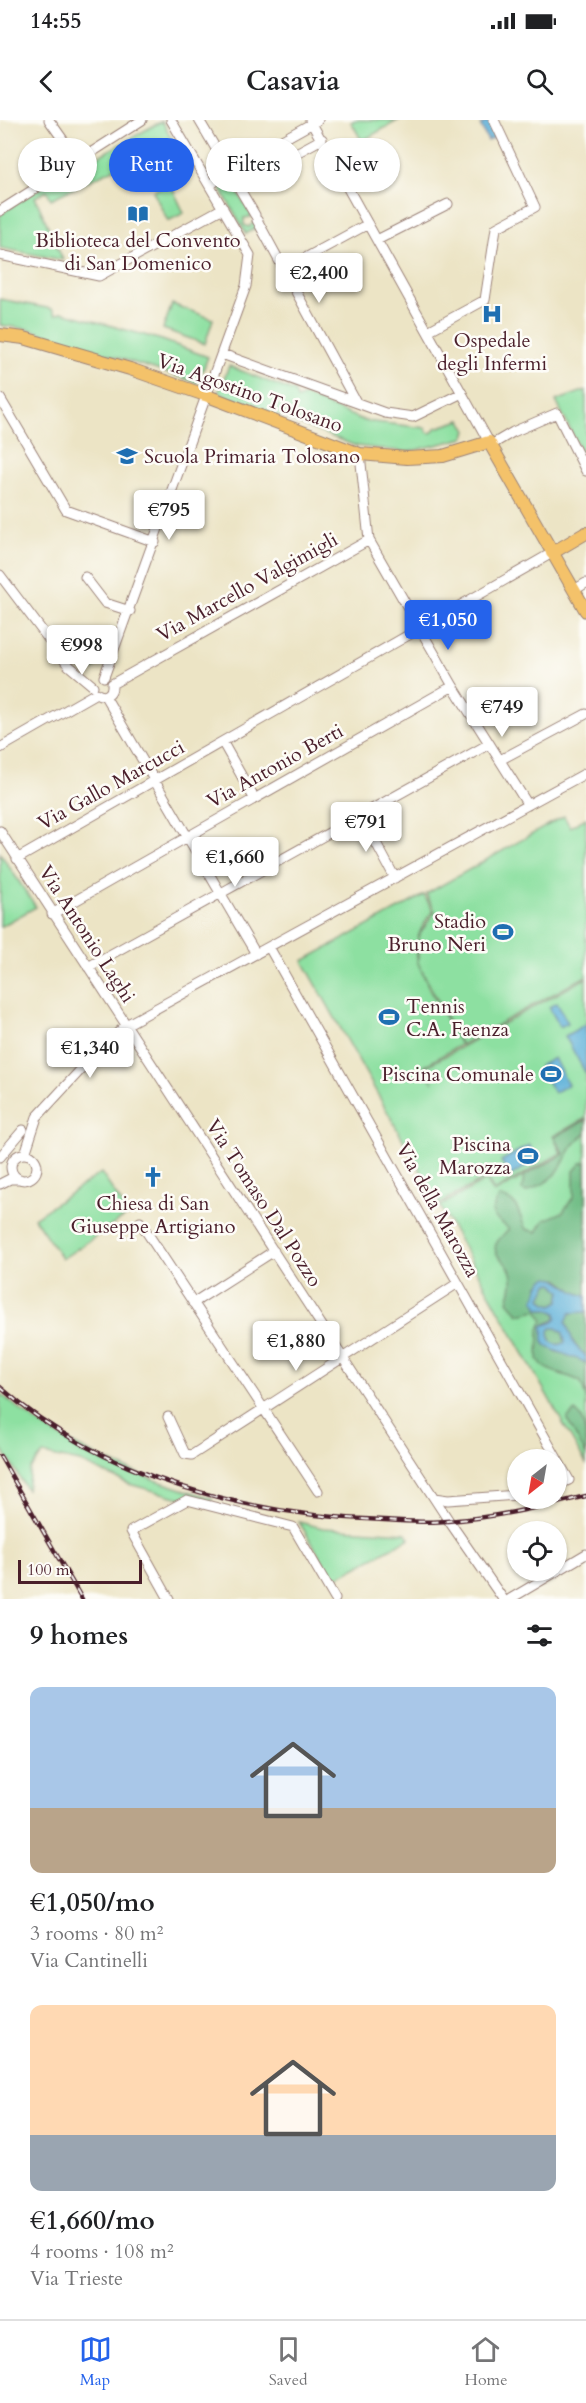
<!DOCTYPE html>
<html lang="en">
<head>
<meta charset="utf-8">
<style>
  :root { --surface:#fff; --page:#f6f6f6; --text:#202124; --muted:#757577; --line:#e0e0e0; --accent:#2563eb }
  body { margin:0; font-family:Cardo,serif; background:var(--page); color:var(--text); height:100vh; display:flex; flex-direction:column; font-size:22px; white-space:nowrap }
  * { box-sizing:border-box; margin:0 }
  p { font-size:20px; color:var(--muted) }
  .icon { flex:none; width:33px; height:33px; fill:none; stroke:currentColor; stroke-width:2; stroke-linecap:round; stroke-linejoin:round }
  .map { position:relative; height:1479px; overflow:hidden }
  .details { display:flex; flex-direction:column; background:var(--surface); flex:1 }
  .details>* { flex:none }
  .hud { position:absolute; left:18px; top:18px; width:550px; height:54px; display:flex; gap:12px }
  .needle { width:39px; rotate:211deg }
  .controls { position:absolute; left:507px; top:1329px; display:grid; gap:12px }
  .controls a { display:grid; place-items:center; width:60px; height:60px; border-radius:50%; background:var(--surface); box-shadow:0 2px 4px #0004; font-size:30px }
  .scale { position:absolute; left:18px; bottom:15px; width:124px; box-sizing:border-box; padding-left:6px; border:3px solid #4a1f2b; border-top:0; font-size:16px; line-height:21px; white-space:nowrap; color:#4a1f2b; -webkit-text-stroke:4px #fdfcf7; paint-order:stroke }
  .price { position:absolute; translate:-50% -51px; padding:0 14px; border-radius:6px; background:#fff; color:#222; font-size:20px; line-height:39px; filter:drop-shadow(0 2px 3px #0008) }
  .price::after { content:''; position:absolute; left:50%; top:36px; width:18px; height:14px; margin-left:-9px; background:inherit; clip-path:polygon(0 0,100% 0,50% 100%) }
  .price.on { background:var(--accent); color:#fff }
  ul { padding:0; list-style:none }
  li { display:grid; align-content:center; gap:12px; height:318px; padding:0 30px }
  li span { display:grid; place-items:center; height:186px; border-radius:12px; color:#555 }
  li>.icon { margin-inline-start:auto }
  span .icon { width:108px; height:108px; fill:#fffc; stroke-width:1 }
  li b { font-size:26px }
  h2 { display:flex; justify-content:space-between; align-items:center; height:72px; padding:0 30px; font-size:26px }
  .tag { padding:0 21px; border-radius:27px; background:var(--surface); box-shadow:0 2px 4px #0004; font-size:21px; line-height:54px }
  .tag.on { background:var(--accent); color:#fff }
  .status { display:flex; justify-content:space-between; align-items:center; height:42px; padding:0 30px; background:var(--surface); direction:ltr }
  .status svg { height:16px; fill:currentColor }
  header { display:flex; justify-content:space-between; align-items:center; height:78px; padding:0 30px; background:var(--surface); font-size:27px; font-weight:600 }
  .tabs { display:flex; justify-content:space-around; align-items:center; height:84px; border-top:2px solid var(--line); background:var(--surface); font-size:16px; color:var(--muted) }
  .tabs a { display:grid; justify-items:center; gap:3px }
  .tabs .on { color:var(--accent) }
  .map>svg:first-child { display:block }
  .green { fill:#8de0a1; stroke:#6c8066; stroke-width:1.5 }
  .forest { fill:#72be87; stroke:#5e6e59; stroke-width:1.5 }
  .water { fill:#5db1d9; stroke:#546882; stroke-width:1.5; fill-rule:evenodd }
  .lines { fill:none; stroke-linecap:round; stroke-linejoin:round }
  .minor-casing { stroke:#9b8278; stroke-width:11 }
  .major-casing { stroke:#9b8278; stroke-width:14 }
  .minor { stroke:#fff; stroke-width:9 }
  .major { stroke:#f4c26a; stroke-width:12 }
  .rail-casing { stroke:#4a1f2b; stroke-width:4.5 }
  .rail { stroke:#fdfcf7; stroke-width:2; stroke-dasharray:7; stroke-linecap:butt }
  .labels { text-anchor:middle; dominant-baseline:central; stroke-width:5; stroke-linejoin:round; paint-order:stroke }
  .poi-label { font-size:20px; fill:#4a1f2b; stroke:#fdfcf7 }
  .street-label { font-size:20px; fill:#4a1f2b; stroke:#fdfcf7 }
</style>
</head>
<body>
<div class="status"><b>14:55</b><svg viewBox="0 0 49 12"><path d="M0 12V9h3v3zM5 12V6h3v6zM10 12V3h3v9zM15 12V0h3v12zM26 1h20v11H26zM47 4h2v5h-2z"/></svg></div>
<header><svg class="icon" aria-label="back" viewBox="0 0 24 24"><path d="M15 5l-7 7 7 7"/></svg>Casavia<svg class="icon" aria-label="search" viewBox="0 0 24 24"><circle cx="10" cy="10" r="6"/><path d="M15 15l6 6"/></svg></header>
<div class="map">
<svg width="586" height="1479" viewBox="0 0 586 1479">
  <rect width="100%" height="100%" fill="#fdfcf7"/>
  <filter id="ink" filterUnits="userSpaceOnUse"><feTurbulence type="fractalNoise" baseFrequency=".0167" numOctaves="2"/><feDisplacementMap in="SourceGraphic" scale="12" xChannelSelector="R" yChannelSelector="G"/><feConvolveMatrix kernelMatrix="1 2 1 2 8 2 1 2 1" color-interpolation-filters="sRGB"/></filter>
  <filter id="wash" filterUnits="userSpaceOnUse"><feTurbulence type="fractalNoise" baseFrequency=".008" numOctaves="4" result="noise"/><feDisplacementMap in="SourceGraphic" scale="24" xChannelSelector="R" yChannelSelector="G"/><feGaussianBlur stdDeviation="1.35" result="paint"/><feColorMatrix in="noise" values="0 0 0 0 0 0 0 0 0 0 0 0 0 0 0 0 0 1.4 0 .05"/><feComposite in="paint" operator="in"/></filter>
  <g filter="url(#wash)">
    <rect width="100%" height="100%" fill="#ece4c5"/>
    <path class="green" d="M 355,0 L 399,0 L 362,21 L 351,2 Z
      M 162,1 L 181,35 L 154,50 L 142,29 L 122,39 L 124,44 L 51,79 L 47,71 L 35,77 L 63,140 L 0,128 L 0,95 L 30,74 Z
      M 228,55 L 252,97 L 244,98 L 244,105 L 249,107 L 255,101 L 258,107 L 246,114 L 221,69 L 222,63 Z
      M 170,63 L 184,93 L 168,101 L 153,71 Z
      M 0,179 L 52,189 L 56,195 L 62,192 L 162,220 L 208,237 L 198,263 L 28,209 L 0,205 Z
      M 172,184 L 213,199 L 205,224 L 163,209 Z
      M 229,246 L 295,272 L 297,279 L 305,276 L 365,301 L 426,308 L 427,312 L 431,313 L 436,308 L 461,300 L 467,311 L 464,318 L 408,332 L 356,326 L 218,273 Z
      M 586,270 L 586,342 L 556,281 Z
      M 103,527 L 96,548 L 93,549 L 83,536 Z
      M 564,696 L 570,707 L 586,698 L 586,856 L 461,925 L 418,843 L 429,868 L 460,925 L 424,946 L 433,963 L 425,947 L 586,858 L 586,998 L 553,1016 L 561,1033 L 494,1071 L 486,1058 L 439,1084 L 303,841 L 424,775 L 433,791 C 420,807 413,822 418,843 L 418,817 L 435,791 L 426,774 Z
      M 0,733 L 36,787 L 0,807 Z
      M 586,999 L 586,1344 L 440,1086 L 486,1060 L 494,1073 L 563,1034 L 554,1017 Z
      M 101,1053 L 129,1094 L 62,1139 L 34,1098 Z
      M 0,1273 C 61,1327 135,1356 212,1378 L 212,1383 L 176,1377 L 129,1364 L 80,1342 L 43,1334 L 30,1349 L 27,1370 L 0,1325 Z
      M 299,1402 L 323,1408 L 406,1413 L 410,1418 L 334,1459 Z"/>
    <path class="forest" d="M 586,1000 L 586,1014 C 569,1024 567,1041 555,1055 C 547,1063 536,1068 526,1072 L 522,1070 L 524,1056 L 564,1034 L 554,1017 Z
      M 586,1042 L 586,1176 L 576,1173 L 558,1159 L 538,1165 L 537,1175 L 543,1189 L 549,1189 L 556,1193 L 556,1200 L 545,1204 L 544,1211 L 557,1232 L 569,1234 L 586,1243 L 586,1278 L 581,1262 C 567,1253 547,1255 538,1239 L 539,1209 L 543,1199 L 537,1190 L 519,1194 L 508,1181 C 511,1171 515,1158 509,1148 C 505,1140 492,1136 496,1124 C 498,1119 505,1113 509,1109 L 494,1097 L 492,1091 L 499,1077 C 520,1080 517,1093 526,1109 L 537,1112 L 544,1100 L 563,1092 L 574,1076 L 574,1051 L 581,1043 Z
      M 553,1163 L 561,1171 L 559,1181 L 552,1185 L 546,1183 L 541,1178 L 548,1164 Z
      M 575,1191 L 586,1192 L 586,1236 C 575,1229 565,1209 566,1196 Z
      M 551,1208 L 556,1208 L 563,1213 L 565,1222 C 560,1226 555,1225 550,1221 L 549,1210 Z
      M 575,1291 C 586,1298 586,1322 586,1336 L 567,1299 Z"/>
    <path class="water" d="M 488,1 L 496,17 L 488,21 L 480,5 Z
      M 557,883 L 568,903 L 560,907 L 549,887 Z
      M 586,904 L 586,954 L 565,916 Z
      M 554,938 L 568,965 L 554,973 L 539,946 Z
      M 529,1025 L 538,1040 L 510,1056 L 501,1041 Z
      M 550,1157 C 563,1161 572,1174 586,1176 L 586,1192 L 570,1193 L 566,1202 L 574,1224 L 586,1236 L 586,1243 C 575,1236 545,1231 543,1221 C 542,1216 544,1212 542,1206 L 553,1202 L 557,1197 L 556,1193 L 549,1189 L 538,1189 L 534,1179 C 540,1169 537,1159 550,1157 ZM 553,1163 L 561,1171 L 559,1181 L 552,1185 L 546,1183 L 541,1178 L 548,1164 ZM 551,1208 L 556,1208 L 563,1213 L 565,1222 C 560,1226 555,1225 550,1221 L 549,1211 Z"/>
  </g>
  <g filter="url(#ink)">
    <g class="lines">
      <g class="minor-casing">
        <path id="minor" d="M 49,0 L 78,41
          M 199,0 L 255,95
          M 310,0 L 489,322
          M 253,37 L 265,50 L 322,19
          M 211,65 L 228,50 L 318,0
          M 0,91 L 142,0
          M 257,100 L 356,282
          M 377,120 L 448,84
          M 0,135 L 99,156 L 223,88
          M 285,149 L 368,104
          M 428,211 L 485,180 L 496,108 L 535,87 L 494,0
          M 222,234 L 385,293 L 413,297 L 462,273
          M 0,278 L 66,390 L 155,422
          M 491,325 L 513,312 L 557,293 L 586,351
          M 360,334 L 369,420 L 453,566 L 528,685
          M 0,455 L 68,545 L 93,566
          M 85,457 L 105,483 L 130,491
          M 574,470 L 586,463
          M 104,557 L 246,166 L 250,135 L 171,0
          M 105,576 L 256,834
          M 223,623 L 254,678
          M 0,628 L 96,573 C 105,579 113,574 112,564 L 369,420
          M 500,640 L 586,594
          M 361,695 L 395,758
          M 0,711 L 449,1401 L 503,1479
          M 17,739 L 552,433
          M 52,794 L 453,566
          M 269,827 L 569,1360 L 556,1366
          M 88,847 L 489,624
          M 25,1034 L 37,997 L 86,944 L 126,905 L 586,653
          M11 1047a13 13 0 1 1 26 0a13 13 0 1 1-26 0Z
          M 0,1037 L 23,1010
          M 0,1064 L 10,1059 L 20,1059
          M 140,1102 L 318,1371
          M 193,1183 L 274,1131
          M 168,1297 L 185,1334 L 192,1335 L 458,1163
          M 434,1378 L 448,1380 L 518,1375
          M 169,1479 L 131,1411 L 187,1380 L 293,1407 L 335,1479
          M 510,1479 L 586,1434"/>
      </g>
      <g class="major-casing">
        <path id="major" d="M 0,215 L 24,218 L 130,249 L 205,275 L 360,334 L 407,338 L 443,336 L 489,322 L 586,491
          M 552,433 L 586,413"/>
      </g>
      <use href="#minor" class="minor"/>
      <use href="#major" class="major"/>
      <g class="rail-casing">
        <path id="rail" d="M 0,1267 C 103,1358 249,1396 384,1400 C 405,1401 426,1403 447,1401 C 494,1398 540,1387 586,1376
          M 0,1336 L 82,1479"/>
      </g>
      <use href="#rail" class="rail"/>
    </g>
  </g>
  <defs>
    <g id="library-bare" transform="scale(1.62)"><path d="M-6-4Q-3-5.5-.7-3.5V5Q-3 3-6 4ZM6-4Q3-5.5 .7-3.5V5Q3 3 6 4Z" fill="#1f6fb2" stroke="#fdfcf7" stroke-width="2.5" paint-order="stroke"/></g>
    <g id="hospital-bare" transform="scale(1.62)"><path d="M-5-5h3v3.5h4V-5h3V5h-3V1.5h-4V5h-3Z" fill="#1f6fb2" stroke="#fdfcf7" stroke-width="2.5" paint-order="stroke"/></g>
    <g id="school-bare" transform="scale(1.62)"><path d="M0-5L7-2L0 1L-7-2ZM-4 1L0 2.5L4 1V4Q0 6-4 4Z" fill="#1f6fb2" stroke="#fdfcf7" stroke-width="2.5" paint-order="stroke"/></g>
    <g id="stadium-bare" transform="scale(1.62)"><path d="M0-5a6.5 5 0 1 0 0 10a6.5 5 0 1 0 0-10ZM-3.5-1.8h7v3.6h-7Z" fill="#1f6fb2" stroke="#fdfcf7" stroke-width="2.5" paint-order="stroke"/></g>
    <g id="church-bare" transform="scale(1.62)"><path d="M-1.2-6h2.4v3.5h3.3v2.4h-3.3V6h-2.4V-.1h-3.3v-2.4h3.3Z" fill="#1f6fb2" stroke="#fdfcf7" stroke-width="2.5" paint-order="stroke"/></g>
  </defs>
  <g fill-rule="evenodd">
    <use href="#library-bare" x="138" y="94"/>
    <use href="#hospital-bare" x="492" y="194"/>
    <use href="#school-bare" x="127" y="336"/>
    <use href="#stadium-bare" x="503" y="812"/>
    <use href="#stadium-bare" x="389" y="897"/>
    <use href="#stadium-bare" x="551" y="954"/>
    <use href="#stadium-bare" x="528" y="1036"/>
    <use href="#church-bare" x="153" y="1057"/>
  </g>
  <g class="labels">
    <g class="poi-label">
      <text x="138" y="120">Biblioteca del Convento<tspan x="138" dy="23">di San Domenico</tspan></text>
      <text x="492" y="220">Ospedale<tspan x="492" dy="23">degli Infermi</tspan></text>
      <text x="144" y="336" text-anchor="start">Scuola Primaria Tolosano</text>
      <text x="486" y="801" text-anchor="end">Stadio<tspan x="486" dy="23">Bruno Neri</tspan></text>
      <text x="406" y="886" text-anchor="start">Tennis<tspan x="406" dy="23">C.A. Faenza</tspan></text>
      <text x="534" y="954" text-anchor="end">Piscina Comunale</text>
      <text x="511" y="1024" text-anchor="end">Piscina<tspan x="511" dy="23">Marozza</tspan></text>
      <text x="153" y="1083">Chiesa di San<tspan x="153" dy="23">Giuseppe Artigiano</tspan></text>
    </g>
    <g class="street-label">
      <text transform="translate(250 273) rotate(20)">Via Agostino Tolosano</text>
      <text transform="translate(247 467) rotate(-29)">Via Marcello Valgimigli</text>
      <text transform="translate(275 646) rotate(-29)">Via Antonio Berti</text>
      <text transform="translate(111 665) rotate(-29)">Via Gallo Marcucci</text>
      <text transform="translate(87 814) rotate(57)">Via Antonio Laghi</text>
      <text transform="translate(264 1083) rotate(57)">Via Tomaso Dal Pozzo</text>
      <text transform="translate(438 1090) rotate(61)">Via della Marozza</text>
    </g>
  </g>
</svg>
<div class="controls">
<a><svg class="needle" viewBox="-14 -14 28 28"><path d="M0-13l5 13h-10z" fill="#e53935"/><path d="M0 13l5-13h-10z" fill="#757577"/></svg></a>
<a><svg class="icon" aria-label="locate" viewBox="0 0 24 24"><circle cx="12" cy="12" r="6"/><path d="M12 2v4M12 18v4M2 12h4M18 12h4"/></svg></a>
</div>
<div class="scale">100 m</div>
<b class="price" style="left:319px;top:184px">€2,400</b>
<b class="price" style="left:169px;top:421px">€795</b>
<b class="price on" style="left:448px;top:531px">€1,050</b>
<b class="price" style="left:82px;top:556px">€998</b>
<b class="price" style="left:502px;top:618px">€749</b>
<b class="price" style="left:366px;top:733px">€791</b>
<b class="price" style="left:235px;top:768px">€1,660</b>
<b class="price" style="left:90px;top:959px">€1,340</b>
<b class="price" style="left:296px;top:1252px">€1,880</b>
<div class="hud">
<a class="tag">Buy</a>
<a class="tag on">Rent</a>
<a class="tag">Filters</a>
<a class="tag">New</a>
</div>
</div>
<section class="details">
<h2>9 homes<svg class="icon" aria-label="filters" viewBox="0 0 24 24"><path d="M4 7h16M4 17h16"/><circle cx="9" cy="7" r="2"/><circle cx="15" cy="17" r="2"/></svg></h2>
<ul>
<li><span style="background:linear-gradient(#a9c7e8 65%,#b9a48a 0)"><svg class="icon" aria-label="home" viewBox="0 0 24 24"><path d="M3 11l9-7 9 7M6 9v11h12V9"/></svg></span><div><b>€1,050/mo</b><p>3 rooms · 80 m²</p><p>Via Cantinelli</p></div></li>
<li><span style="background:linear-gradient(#ffd9b3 70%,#9aa5b1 0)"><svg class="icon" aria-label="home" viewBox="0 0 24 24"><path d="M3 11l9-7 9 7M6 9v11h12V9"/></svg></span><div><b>€1,660/mo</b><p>4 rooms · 108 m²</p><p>Via Trieste</p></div></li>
</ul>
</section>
<nav class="tabs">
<a class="on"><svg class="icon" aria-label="map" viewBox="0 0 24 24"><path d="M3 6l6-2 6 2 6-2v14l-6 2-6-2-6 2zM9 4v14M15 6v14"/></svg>Map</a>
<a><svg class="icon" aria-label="saved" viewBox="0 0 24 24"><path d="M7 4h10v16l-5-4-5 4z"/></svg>Saved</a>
<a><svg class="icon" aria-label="home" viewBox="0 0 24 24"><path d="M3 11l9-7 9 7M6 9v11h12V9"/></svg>Home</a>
</nav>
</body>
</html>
